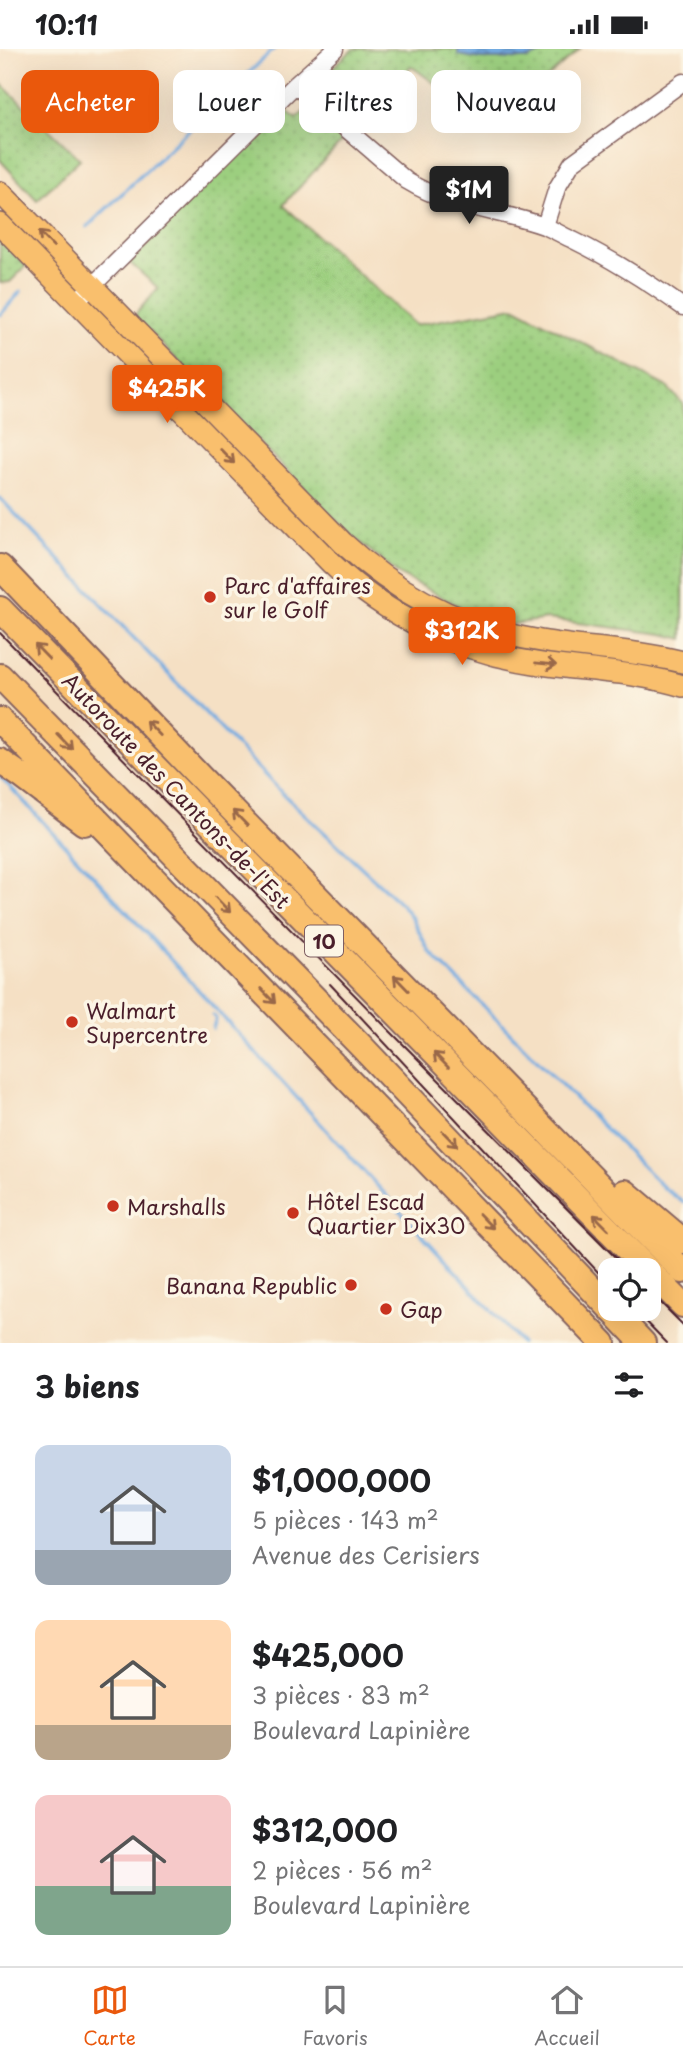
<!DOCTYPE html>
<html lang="fr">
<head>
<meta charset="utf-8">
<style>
  :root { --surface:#fff; --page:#f6f6f6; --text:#202124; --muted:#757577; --line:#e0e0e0; --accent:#ea580c }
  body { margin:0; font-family:"Playpen Sans",sans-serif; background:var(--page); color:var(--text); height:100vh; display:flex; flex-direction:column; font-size:26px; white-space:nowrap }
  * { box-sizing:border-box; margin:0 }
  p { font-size:23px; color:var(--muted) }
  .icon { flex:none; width:38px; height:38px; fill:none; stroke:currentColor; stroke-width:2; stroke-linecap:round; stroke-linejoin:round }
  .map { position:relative; height:1294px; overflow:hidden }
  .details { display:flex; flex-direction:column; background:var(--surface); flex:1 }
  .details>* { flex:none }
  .guide { position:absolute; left:21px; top:21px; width:642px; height:63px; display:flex; gap:14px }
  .fabs { position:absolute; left:598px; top:1209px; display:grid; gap:14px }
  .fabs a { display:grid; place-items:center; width:63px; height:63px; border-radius:14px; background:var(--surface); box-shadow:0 7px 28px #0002; font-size:35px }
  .price { position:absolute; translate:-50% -60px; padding:0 16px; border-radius:7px; background:var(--accent); color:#fff; font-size:23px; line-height:46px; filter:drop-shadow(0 2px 4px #0008) }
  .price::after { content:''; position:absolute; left:50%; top:42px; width:21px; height:16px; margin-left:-10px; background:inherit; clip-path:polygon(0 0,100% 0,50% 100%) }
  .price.on { background:#222; color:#fff }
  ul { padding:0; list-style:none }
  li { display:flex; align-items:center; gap:21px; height:175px; padding:0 35px }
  li span { display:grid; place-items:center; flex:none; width:196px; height:140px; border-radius:14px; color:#555 }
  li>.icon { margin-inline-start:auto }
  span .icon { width:84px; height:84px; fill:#fffc; stroke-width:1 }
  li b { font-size:30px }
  h2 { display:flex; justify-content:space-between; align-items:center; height:84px; padding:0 35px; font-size:30px }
  .chip { padding:0 24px; border-radius:14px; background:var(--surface); box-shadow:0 7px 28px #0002; font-size:24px; line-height:63px }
  .chip.on { background:var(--accent); color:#fff }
  .status { display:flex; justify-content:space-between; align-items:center; height:49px; padding:0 35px; background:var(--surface); direction:ltr }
  .status svg { height:19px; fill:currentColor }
  .dock { display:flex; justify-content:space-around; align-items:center; height:98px; border-top:2px solid var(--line); background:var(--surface); font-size:19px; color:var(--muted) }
  .dock a { display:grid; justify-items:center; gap:4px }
  .dock .on { color:var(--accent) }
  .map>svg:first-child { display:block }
  .grass { fill:url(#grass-dots); stroke:#737755; stroke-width:2 }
  .water { fill:url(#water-waves); stroke:#5e6586; stroke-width:2 }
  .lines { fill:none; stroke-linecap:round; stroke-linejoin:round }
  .stream { stroke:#72abe1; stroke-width:3.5 }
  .minor-casing { stroke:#866361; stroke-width:19 }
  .major-casing { stroke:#866361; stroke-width:24 }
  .highway-casing { stroke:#866361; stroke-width:28 }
  .minor { stroke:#fff; stroke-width:16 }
  .major { stroke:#f9bf6d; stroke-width:21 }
  .highway { stroke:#f9bf6d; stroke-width:24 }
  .tram { stroke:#4a1f2b; stroke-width:2 }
  .oneway { stroke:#996749 }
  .poi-dot { fill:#c8321e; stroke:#fcf5e5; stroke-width:2.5 }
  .labels { text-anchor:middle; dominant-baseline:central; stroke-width:7; stroke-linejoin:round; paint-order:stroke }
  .shield { fill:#fcf5e5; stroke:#7f5f63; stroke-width:2 }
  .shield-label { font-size:19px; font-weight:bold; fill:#4a1f2b }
  .poi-label { font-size:21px; fill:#4a1f2b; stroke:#fcf5e5; text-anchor:start }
  .street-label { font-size:21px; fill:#4a1f2b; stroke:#fcf5e5 }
</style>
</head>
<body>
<div class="status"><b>10:11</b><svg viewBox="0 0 49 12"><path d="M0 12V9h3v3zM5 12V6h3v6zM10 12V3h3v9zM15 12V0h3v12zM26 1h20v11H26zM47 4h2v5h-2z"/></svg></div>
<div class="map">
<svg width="683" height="1294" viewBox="0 0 683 1294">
  <defs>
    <pattern id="grass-dots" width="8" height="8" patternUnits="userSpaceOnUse" patternTransform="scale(1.75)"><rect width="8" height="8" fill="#9ccf7f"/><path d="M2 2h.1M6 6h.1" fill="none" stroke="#88b16e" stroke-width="1.8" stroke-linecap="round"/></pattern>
    <pattern id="water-waves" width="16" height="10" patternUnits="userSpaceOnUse" patternTransform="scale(1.75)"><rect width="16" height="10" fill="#72abe1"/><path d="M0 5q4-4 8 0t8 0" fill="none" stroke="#608bb7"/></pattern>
  </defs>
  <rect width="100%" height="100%" fill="#fcf5e5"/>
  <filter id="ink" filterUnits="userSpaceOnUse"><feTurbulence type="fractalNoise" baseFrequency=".0143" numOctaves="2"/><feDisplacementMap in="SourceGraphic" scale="14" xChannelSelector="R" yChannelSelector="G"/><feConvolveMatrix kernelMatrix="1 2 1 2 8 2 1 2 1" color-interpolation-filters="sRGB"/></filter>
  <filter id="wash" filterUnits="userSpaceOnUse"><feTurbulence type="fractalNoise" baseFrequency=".00686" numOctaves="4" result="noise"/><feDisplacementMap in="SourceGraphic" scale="28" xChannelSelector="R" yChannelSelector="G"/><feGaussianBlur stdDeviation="1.57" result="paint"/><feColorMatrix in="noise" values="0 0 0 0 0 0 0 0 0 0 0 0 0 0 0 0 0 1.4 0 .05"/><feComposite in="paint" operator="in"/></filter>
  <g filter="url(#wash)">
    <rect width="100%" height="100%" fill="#f5e0c4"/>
    <path class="grass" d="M 353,0 L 580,0 L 546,30 L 489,54 L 456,50 L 411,17 L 354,79 L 328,55 L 326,49 L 339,33 L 328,23 Z
      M 0,34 L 80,110 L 37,151 L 0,111 Z
      M 284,59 L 296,70 L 308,59 L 342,92 L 283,156 L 415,276 L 514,258 L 667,338 L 683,355 L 683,590 L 663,585 L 547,570 L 507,576 L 468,562 L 398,525 L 349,484 L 134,267 L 158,239 L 129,213 Z
      M 0,190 L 26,217 L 10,233 L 0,234 Z"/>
    <path class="water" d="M 458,0 L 552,0 L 528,10 L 481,10 L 458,6 Z"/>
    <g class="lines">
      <path class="stream" d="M 87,178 L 274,0
        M 0,266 L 21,242
        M 0,449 L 284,746 L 403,857 L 412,869 L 429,902 L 664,1139 L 683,1153
        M 0,727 L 127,863 L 521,1294
        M 213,966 L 216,970 L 213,979"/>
    </g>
  </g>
  <g filter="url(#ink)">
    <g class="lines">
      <g class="minor-casing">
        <path id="minor" d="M 295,36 L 407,132 C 453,160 496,160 544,177 C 554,181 564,187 573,191 C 612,210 648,233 683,258
          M 545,177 L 557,139 L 572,114 L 683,33
          M 77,252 L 295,36 L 335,0"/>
      </g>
      <g class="major-casing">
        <path id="major" d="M 0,143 L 343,494 C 399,546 465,580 541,592 C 588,600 636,601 683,613
          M 0,175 L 331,514 C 386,567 459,603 535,614 C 585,622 635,622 683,637"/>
      </g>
      <g class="highway-casing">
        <path id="highway" d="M 0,518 L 201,729 L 683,1222
          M 0,560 L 649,1222
          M 0,627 L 363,999 L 643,1294
          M 0,671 L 603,1294
          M 0,712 L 23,728 L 84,774
          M 625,1143 L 683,1192
          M 649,1222 L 683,1256"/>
      </g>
      <use href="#minor" class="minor"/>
      <use href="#major" class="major"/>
      <use href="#highway" class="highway"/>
      <path class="tram" d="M 0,584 L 388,980 L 629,1222
        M 330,935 L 611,1237
        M 649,1242 L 683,1276
        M 634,1260 L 667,1294"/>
    </g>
    <defs><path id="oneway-shaft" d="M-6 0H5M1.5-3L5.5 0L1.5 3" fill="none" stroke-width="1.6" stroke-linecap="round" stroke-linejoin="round" transform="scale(1.75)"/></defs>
    <g class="oneway">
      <use href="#oneway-shaft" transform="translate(46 190) rotate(-135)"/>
      <use href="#oneway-shaft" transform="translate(227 407) rotate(46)"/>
      <use href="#oneway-shaft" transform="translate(42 603) rotate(-134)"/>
      <use href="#oneway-shaft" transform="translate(546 615) rotate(6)"/>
      <use href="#oneway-shaft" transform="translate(153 679) rotate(-134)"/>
      <use href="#oneway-shaft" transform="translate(65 693) rotate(46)"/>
      <use href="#oneway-shaft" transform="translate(240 769) rotate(-134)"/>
      <use href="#oneway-shaft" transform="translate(223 856) rotate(46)"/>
      <use href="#oneway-shaft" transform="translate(401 934) rotate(-134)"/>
      <use href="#oneway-shaft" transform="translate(268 947) rotate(46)"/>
      <use href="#oneway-shaft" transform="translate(441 1011) rotate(-135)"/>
      <use href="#oneway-shaft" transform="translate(450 1090) rotate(46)"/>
      <use href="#oneway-shaft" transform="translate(486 1172) rotate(46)"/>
      <use href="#oneway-shaft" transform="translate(601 1173) rotate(-135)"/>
    </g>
  </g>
  <g class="poi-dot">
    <circle cx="210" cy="548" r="7"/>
    <circle cx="72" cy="973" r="7"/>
    <circle cx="113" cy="1157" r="7"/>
    <circle cx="293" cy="1164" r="7"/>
    <circle cx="351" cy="1236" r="7"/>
    <circle cx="386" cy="1260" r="7"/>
  </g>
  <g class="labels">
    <rect class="shield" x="305" y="876.5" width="38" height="31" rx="5"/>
    <g class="shield-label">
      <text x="324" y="892">10</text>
    </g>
    <g class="poi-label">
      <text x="224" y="536">Parc d'affaires<tspan x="224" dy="24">sur le Golf</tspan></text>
      <text x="86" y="961">Walmart<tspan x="86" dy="24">Supercentre</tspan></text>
      <text x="307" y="1152">Hôtel Escad<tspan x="307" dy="24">Quartier Dix30</tspan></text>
      <text x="127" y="1157">Marshalls</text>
      <text x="337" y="1236" text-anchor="end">Banana Republic</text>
      <text x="400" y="1260">Gap</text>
    </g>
    <g class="street-label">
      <text transform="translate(177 741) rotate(46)">Autoroute des Cantons-de-l'Est</text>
    </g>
  </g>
</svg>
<div class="fabs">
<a><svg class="icon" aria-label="locate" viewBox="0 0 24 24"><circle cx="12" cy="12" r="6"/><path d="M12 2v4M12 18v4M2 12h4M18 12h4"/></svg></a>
</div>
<b class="price on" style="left:469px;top:177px">$1M</b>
<b class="price" style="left:167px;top:376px">$425K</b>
<b class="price" style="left:462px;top:618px">$312K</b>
<div class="guide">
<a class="chip on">Acheter</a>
<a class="chip">Louer</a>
<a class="chip">Filtres</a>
<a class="chip">Nouveau</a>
</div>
</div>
<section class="details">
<h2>3 biens<svg class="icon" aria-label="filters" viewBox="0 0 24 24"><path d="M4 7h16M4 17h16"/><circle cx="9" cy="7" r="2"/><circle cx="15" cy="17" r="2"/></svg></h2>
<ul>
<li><span style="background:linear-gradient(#c9d6e8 75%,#9aa5b1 0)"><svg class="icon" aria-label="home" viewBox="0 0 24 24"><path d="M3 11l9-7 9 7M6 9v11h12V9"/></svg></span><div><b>$1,000,000</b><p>5 pièces · 143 m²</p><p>Avenue des Cerisiers</p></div></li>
<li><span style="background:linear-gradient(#ffd9b3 75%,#b9a48a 0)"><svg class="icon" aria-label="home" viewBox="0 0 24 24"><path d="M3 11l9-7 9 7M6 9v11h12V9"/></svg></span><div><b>$425,000</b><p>3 pièces · 83 m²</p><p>Boulevard Lapinière</p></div></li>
<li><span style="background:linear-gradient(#f6c9c9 65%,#7fa58c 0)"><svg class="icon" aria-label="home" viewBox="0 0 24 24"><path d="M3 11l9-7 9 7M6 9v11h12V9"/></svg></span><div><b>$312,000</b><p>2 pièces · 56 m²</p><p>Boulevard Lapinière</p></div></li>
</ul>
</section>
<nav class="dock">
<a class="on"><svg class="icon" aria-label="map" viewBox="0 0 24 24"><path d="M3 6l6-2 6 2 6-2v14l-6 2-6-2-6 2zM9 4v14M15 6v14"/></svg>Carte</a>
<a><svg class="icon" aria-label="saved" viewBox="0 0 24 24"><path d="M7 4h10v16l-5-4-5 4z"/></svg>Favoris</a>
<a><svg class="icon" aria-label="home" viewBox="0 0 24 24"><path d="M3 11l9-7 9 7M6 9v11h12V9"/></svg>Accueil</a>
</nav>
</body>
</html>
